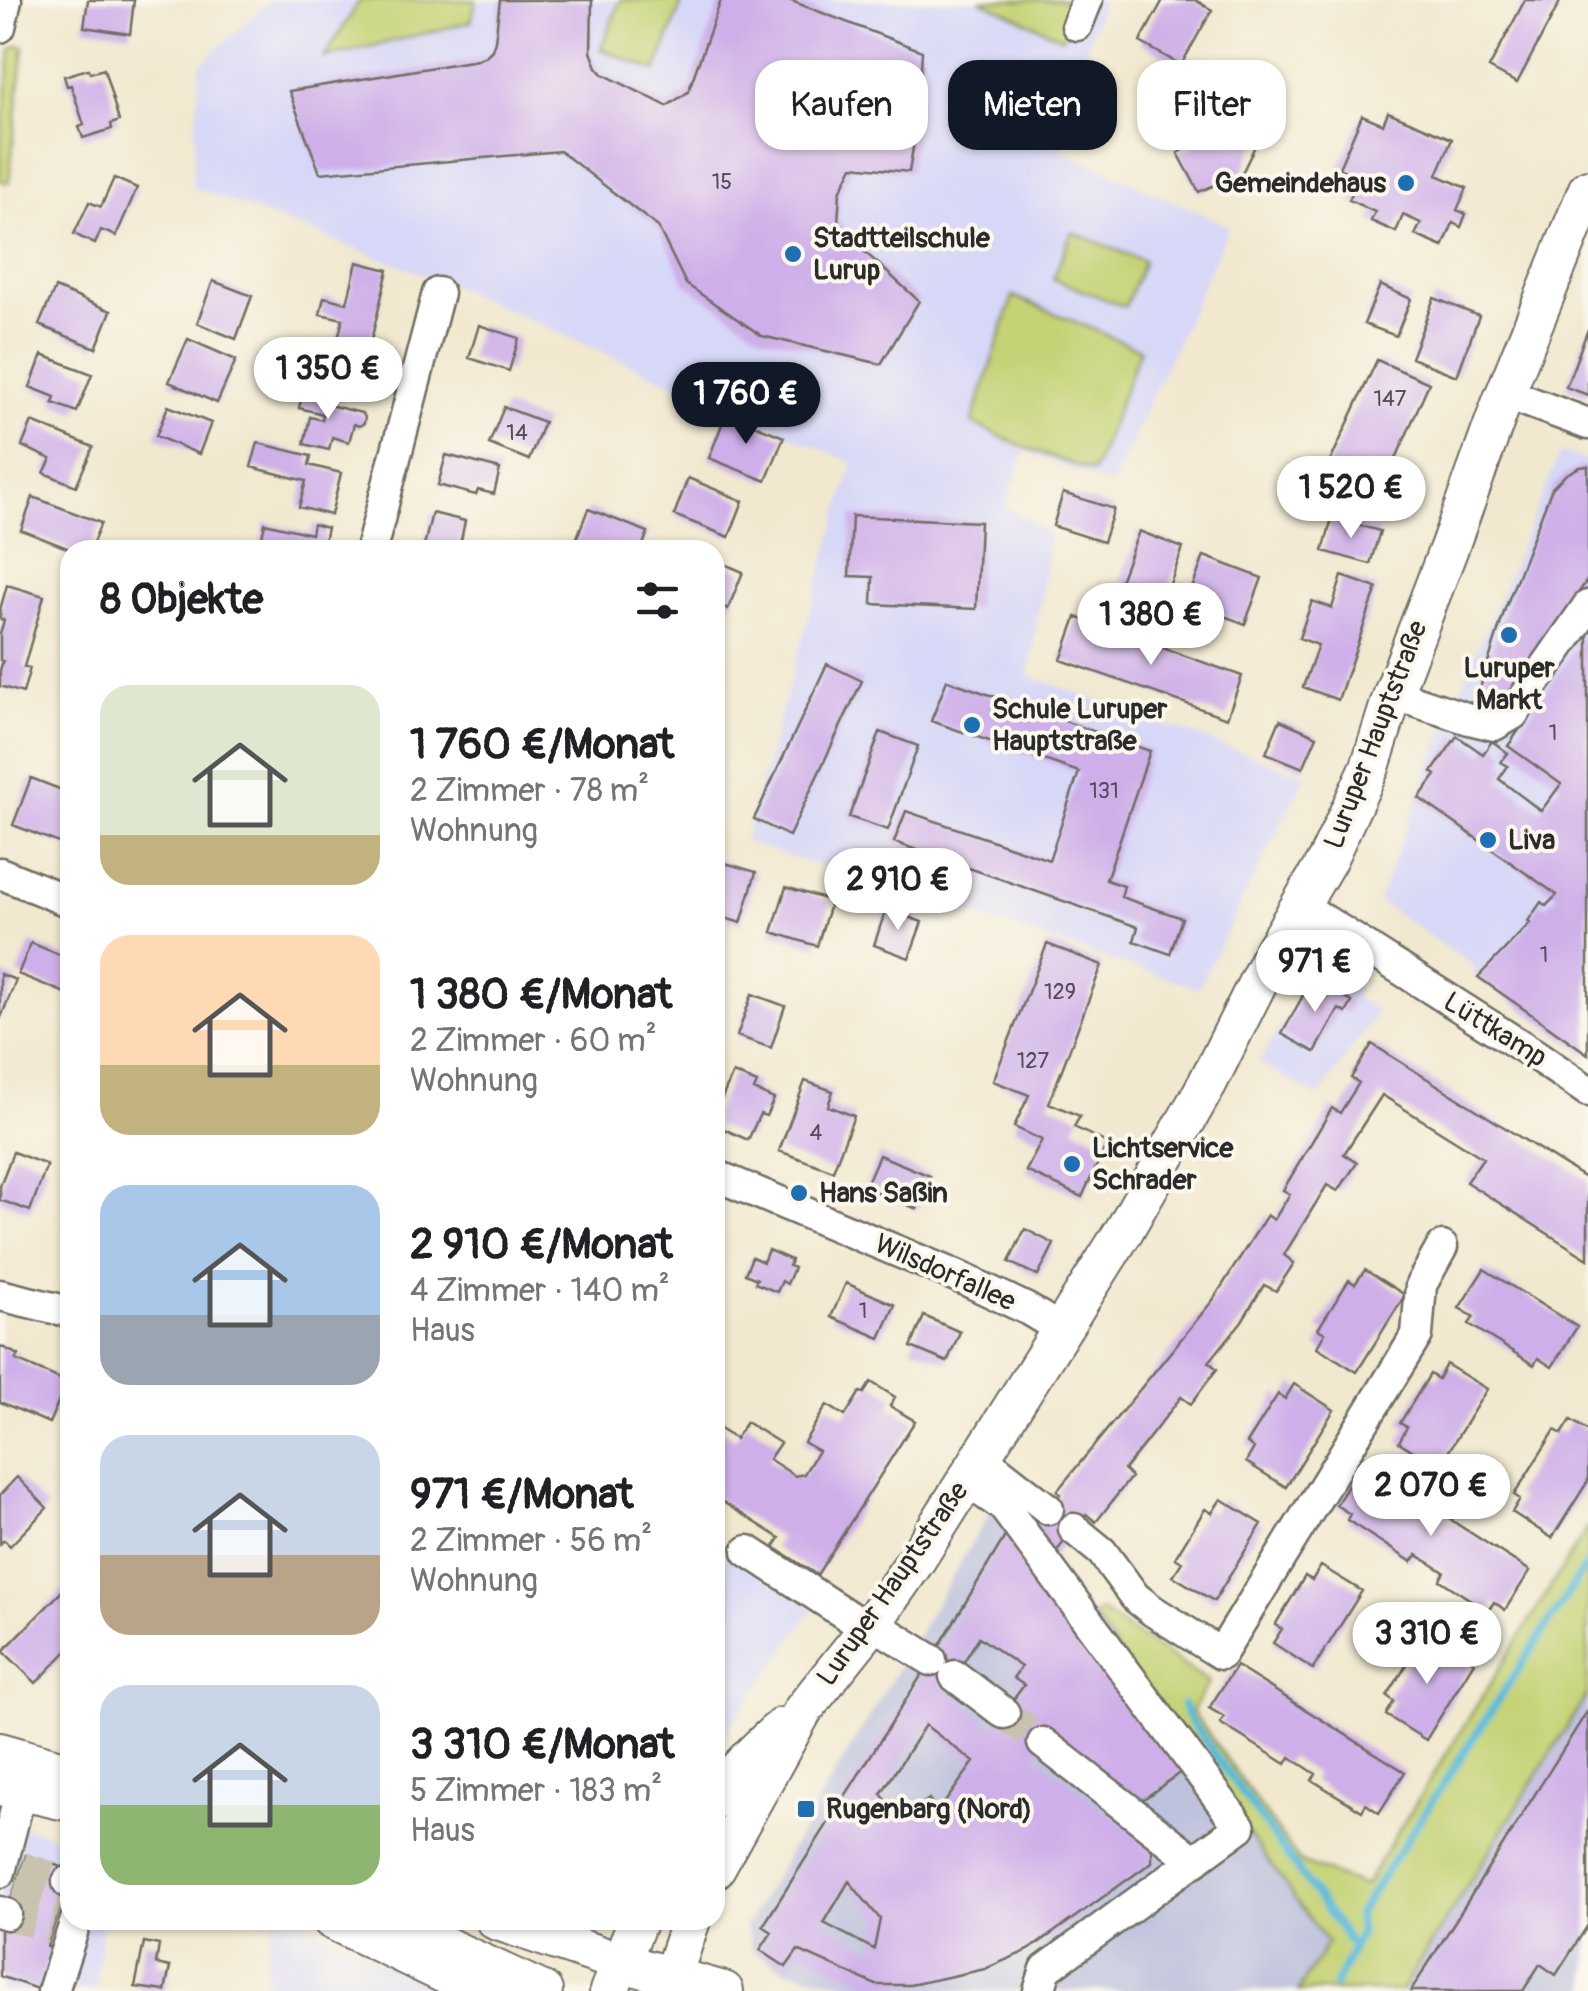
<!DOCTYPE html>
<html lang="de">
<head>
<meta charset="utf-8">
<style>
  :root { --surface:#fff; --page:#f6f6f6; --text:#202124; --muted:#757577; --accent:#111827 }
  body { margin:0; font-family:Pangolin,sans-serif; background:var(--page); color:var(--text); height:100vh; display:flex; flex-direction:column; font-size:38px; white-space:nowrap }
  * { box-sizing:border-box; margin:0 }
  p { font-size:32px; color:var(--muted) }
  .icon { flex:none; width:55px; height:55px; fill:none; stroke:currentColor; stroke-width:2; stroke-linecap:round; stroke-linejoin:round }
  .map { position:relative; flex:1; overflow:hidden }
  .drawer { position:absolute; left:60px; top:540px; width:665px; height:1390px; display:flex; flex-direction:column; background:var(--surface); border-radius:30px; box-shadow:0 2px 8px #0004 }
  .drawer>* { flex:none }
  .top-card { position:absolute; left:755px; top:60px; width:682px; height:90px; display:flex; gap:20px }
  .price { position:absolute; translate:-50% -85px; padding:0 22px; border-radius:35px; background:#fff; color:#222; font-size:32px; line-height:65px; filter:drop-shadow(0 2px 5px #0008) }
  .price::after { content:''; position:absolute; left:50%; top:60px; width:30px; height:22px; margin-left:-15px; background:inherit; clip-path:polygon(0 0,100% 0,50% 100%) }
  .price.selected { background:var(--accent); color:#fff }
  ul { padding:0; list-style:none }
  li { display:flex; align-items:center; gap:30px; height:250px; padding:0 40px }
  li span { display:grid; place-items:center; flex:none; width:280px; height:200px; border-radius:30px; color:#555 }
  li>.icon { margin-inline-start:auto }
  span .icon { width:120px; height:120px; fill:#fffc; stroke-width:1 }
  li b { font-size:42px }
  h2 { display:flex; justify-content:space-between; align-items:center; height:120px; padding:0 40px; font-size:42px }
  .tag { padding:0 35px; border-radius:30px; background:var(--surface); box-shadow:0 2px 8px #0004; font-size:35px; line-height:90px }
  .tag.selected { background:var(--accent); color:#fff }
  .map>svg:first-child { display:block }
  .built { fill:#d7d7f8 }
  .industrial { fill:#bfc2dd }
  .green { fill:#c5d274; stroke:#787e50; stroke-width:2.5 }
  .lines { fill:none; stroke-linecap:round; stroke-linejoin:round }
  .stream { stroke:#5abad8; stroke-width:8 }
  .building { fill:#ceafe9; fill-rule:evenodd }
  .minor-tunnel { stroke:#c9c2ae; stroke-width:30; stroke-dasharray:30 15; stroke-linecap:butt }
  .minor-casing { stroke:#706d64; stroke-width:35 }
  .major-casing { stroke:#706d64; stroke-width:42 }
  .minor { stroke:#fff; stroke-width:30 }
  .major { stroke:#fff; stroke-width:38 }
  .poi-dot { fill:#1f6fb2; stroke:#fbf7ec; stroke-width:4 }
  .labels { text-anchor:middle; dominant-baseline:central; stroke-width:8; stroke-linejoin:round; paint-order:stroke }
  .number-label { font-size:22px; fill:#544c5a }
  .poi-label { font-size:28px; font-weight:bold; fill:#2b2b2b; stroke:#fbf7ec; text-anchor:start }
  .street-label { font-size:28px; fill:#2b2b2b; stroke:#fbf7ec }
</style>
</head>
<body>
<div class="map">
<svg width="1588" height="1991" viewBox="0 0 1588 1991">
  <rect width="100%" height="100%" fill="#fbf7ec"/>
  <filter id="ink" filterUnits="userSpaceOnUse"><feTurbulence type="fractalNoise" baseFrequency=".01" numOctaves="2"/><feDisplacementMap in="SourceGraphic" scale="20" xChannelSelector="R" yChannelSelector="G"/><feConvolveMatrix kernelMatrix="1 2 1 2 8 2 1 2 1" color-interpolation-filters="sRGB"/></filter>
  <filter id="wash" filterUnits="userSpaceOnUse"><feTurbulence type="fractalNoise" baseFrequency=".0048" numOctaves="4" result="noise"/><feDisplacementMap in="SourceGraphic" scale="40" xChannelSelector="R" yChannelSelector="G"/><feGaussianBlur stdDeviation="2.25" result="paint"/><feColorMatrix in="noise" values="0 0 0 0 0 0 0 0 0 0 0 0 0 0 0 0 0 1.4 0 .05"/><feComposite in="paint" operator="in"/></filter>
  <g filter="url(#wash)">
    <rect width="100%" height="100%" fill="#f1e8cf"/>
    <path class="built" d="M 270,0 L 1103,0 L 1088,41 L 1062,151 L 1229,226 L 1112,485 L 1025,451 L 1005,507 L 1050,534 L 1029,676 L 1306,775 L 1198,988 L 744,842 L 853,463 L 442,281 L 192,187 L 200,65 Z
      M 1560,453 L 1588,460 L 1588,1055 L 1475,976 L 1472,965 L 1378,901 L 1456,700 Z
      M 1329,971 L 1358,989 L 1355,997 L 1377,1011 L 1319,1097 L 1259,1063 L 1311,976 Z
      M 715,1549 L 814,1608 L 715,1748 Z
      M 0,1821 L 70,1840 L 70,1920 L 103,1920 L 95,1991 L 0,1991 Z
      M 272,1920 L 300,1920 L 439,1991 L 264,1991 Z"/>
    <path class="industrial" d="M 1002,1492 L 1327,1943 L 1298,1991 L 881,1991 L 786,1970 L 754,1951 L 745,1927 Z
      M 1588,1694 L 1588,1991 L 1401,1991 Z"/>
    <path class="green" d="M 360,0 L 476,0 L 471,22 L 324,58 Z
      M 620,0 L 683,0 L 656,71 L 601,49 Z
      M 980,0 L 1077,0 L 1063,38 Z
      M 18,45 L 24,46 L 9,182 L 3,182 L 0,179 L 0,154 L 11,49 Z
      M 1072,232 L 1144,261 L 1125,307 L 1053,279 Z
      M 1013,296 L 1140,349 L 1093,472 L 1016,444 L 972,423 Z
      M 1588,1527 L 1588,1694 L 1401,1991 L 1298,1991 L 1327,1943 L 1093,1617 L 1100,1611 L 1209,1682 L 1192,1711 L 1300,1862 L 1364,1886 Z"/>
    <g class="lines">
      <path class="stream" d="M 1183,1705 L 1189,1719 L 1353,1947 L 1335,1985
        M 1353,1947 L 1360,1933 L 1358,1914 L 1588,1563"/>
    </g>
    <g id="blocks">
      <path class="building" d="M 88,0 L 134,0 L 130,34 L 84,27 Z
        M 500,0 L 592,0 L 591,52 L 597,67 L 603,74 L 667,106 L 688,92 L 721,0 L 789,0 L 922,51 L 918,118 L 909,172 L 853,166 L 840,192 L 838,222 L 856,244 L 919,301 L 881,364 L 762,336 L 686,284 L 658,227 L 560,151 L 320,173 L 289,91 L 477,60 L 486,56 L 492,50 L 495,41 Z
        M 1163,0 L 1195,0 L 1212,10 L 1181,65 L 1140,42 Z
        M 1525,0 L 1561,0 L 1517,83 L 1489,68 Z
        M 88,69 L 90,73 L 104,69 L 119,121 L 111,124 L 112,129 L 83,138 L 79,127 L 84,125 L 71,85 L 67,86 L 64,76 Z
        M 1238,89 L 1275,105 L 1242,173 L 1199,192 L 1178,153 L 1217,133 Z
        M 1388,112 L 1452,139 L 1437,175 L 1467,188 L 1457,210 L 1466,214 L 1461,227 L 1453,223 L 1443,247 L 1415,235 L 1421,223 L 1403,215 L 1396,232 L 1371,221 L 1375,212 L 1349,200 L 1359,178 L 1339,168 L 1362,115 L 1383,124 Z
        M 114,178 L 137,188 L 116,236 L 101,230 L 95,244 L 74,234 L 89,202 L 101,207 Z
        M 357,262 L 388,270 L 362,378 L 330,370 L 343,319 L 320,314 L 324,297 L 347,303 Z
        M 213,281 L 252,296 L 236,339 L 197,323 Z
        M 1380,285 L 1411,299 L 1396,336 L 1364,324 Z
        M 55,288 L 111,311 L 96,348 L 39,325 Z
        M 1434,298 L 1479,316 L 1457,376 L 1411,358 Z
        M 479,325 L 519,338 L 509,371 L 469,358 Z
        M 1588,329 L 1588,395 L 1566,387 Z
        M 188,339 L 236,360 L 217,403 L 169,382 Z
        M 42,355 L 92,374 L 77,412 L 53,403 L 55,397 L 30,387 Z
        M 1377,360 L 1429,383 L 1377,502 L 1323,477 Z
        M 303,391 L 327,397 L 325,404 L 362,413 L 365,417 L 364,423 L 359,426 L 354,424 L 349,442 L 332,437 L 329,450 L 304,444 L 310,417 L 322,420 L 323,414 L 299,408 Z
        M 168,406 L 211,423 L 199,454 L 156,436 Z
        M 504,407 L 544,422 L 529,460 L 489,444 Z
        M 726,414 L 784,437 L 766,481 L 709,458 Z
        M 32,422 L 93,447 L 76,486 L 44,473 L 51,459 L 22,446 Z
        M 258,443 L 311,456 L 309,465 L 341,473 L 331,515 L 299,507 L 306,481 L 251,467 Z
        M 446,455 L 500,469 L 494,494 L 478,490 L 476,495 L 438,485 Z
        M 1588,466 L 1588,579 L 1509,693 L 1500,701 L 1487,704 L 1475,704 L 1505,609 L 1552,488 L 1565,475 L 1580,467 Z
        M 688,478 L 743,501 L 729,537 L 674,515 Z
        M 1063,493 L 1114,509 L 1103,542 L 1053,526 Z
        M 33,497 L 101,523 L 90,550 L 72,550 L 21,530 Z
        M 588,509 L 648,532 L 641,550 L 586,550 L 574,545 Z
        M 432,513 L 465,521 L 459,550 L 423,550 Z
        M 852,516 L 980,522 L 976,609 L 872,604 L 873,577 L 849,576 Z
        M 1332,518 L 1380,531 L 1370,564 L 1323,551 Z
        M 265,523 L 311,534 L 313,524 L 327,528 L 322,550 L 259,550 Z
        M 1139,531 L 1183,548 L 1165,598 L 1120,581 Z
        M 1204,556 L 1262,578 L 1245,624 L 1187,602 Z
        M 715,560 L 743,572 L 728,609 L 715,603 Z
        M 1342,576 L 1377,588 L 1338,700 L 1303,687 L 1318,645 L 1299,638 L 1312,601 L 1332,608 Z
        M 7,585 L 44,596 L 24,667 L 30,668 L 23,693 L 0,686 L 0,670 L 3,661 L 0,660 L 0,634 L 4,620 L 0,619 L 0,610 Z
        M 1076,617 L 1242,676 L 1227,718 L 1061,660 Z
        M 1588,629 L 1588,1054 L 1478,977 L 1530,923 L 1528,921 L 1541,902 L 1546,906 L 1557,895 L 1419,798 L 1436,775 L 1432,772 L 1457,736 L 1483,754 L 1492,741 L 1508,753 L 1501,762 L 1508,766 L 1499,779 L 1541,811 L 1561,784 L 1508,746 Z
        M 827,664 L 862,681 L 789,836 L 754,819 Z
        M 947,680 L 1150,751 L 1106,880 L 1124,886 L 1121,897 L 1182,918 L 1170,954 L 1134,941 L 1138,927 L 894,842 L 906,811 L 1049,860 L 1079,772 L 931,721 Z
        M 1280,720 L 1317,736 L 1303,768 L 1266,753 Z
        M 880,732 L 918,746 L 888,830 L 849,817 Z
        M 31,778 L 70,793 L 69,847 L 13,825 Z
        M 715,860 L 756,872 L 741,923 L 715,915 Z
        M 786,887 L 831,901 L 817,946 L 772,932 Z
        M 886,909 L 922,922 L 909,958 L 874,945 Z
        M 31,943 L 70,959 L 70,995 L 18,974 Z
        M 1047,944 L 1102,965 L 1049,1103 L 1080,1116 L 1074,1127 L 1107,1143 L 1082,1197 L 1026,1171 L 1042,1140 L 1014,1127 L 1029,1095 L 993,1081 Z
        M 0,974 L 16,980 L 0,1020 Z
        M 1312,979 L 1352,1002 L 1346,1013 L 1339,1009 L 1315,1052 L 1282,1034 Z
        M 752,994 L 785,1006 L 771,1048 L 737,1036 Z
        M 1372,1044 L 1588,1180 L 1588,1259 L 1466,1182 L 1483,1158 L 1382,1095 L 1344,1154 L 1357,1163 L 1338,1191 L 1327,1185 L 1284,1255 L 1294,1263 L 1276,1291 L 1264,1285 L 1242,1321 L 1209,1362 L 1217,1369 L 1191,1404 L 1181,1397 L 1124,1470 L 1131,1477 L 1096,1522 L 1086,1514 L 1052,1557 L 1031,1530 L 1060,1494 L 1057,1491 L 1213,1300 L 1267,1215 L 1274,1220 L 1290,1194 L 1283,1190 L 1332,1108 L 1340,1113 L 1359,1083 L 1351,1078 Z
        M 733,1073 L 757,1083 L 754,1090 L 774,1099 L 766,1116 L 760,1114 L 748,1140 L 715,1125 L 715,1114 Z
        M 805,1081 L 833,1091 L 828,1106 L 854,1116 L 833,1171 L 779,1151 Z
        M 13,1152 L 47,1165 L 30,1211 L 0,1200 L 0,1186 Z
        M 879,1155 L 930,1176 L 917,1209 L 865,1187 Z
        M 1025,1229 L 1054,1244 L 1038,1276 L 1009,1262 Z
        M 768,1250 L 791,1260 L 789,1266 L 794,1268 L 787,1284 L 782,1281 L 777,1292 L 755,1283 L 757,1279 L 745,1274 L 752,1257 L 763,1262 Z
        M 1484,1269 L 1577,1327 L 1552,1367 L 1538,1358 L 1534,1365 L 1469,1324 L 1474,1317 L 1459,1308 Z
        M 1365,1270 L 1405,1295 L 1357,1372 L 1317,1347 L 1325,1333 L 1318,1329 L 1349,1280 L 1355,1284 Z
        M 846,1283 L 895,1305 L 880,1338 L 831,1317 Z
        M 924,1316 L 960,1332 L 947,1362 L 911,1347 Z
        M 0,1346 L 19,1355 L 16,1360 L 67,1382 L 49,1423 L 0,1402 Z
        M 1446,1364 L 1487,1389 L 1439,1467 L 1399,1442 L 1407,1427 L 1400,1423 L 1430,1374 L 1438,1379 Z
        M 871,1382 L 895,1397 L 890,1406 L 915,1421 L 817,1575 L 774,1547 L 780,1538 L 715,1497 L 715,1426 L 735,1439 L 746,1422 L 780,1443 L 769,1459 L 795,1476 L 804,1474 L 818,1451 L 804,1442 L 827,1405 L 845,1416 L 860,1392 L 864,1393 Z
        M 1294,1384 L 1334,1410 L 1286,1487 L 1246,1462 L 1254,1448 L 1247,1443 L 1278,1394 L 1285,1399 Z
        M 1571,1420 L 1588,1431 L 1588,1481 L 1552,1538 L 1512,1512 L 1520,1499 L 1514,1495 L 1555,1430 L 1562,1434 Z
        M 1362,1463 L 1530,1571 L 1505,1610 L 1494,1602 L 1488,1611 L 1440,1580 L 1444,1572 L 1417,1555 L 1412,1562 L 1347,1520 L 1350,1514 L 1336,1505 Z
        M 17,1477 L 47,1508 L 10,1546 L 4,1540 L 0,1544 L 0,1495 Z
        M 1221,1499 L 1262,1524 L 1214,1601 L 1173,1576 L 1182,1562 L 1175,1558 L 1205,1509 L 1212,1513 Z
        M 1010,1528 L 1185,1769 L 1137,1804 L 1048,1737 L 1034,1755 L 1152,1848 L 1152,1862 L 1029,1950 L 985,1969 L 910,1985 L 876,1985 L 798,1950 L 786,1967 L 760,1950 L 772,1932 L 763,1926 L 931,1660 ZM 979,1637 L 1021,1667 L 1013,1678 L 1024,1685 L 994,1726 L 947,1689 ZM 925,1725 L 974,1762 L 940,1809 L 934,1807 L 929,1799 L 901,1819 L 881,1794 ZM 849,1881 L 880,1919 L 874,1949 L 824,1923 Z
        M 1321,1566 L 1362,1591 L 1313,1669 L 1273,1643 L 1282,1629 L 1275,1625 L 1305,1576 L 1312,1580 Z
        M 70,1583 L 70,1648 L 36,1683 L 3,1651 Z
        M 1434,1637 L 1474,1662 L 1426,1740 L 1386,1715 L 1394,1701 L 1387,1696 L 1418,1647 L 1424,1652 Z
        M 1236,1666 L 1405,1772 L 1379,1813 L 1366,1804 L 1362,1811 L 1312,1780 L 1316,1774 L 1290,1757 L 1286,1764 L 1220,1723 L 1224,1717 L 1209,1708 Z
        M 1588,1710 L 1588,1925 L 1556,1975 L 1540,1964 L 1523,1991 L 1411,1991 Z
        M 26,1855 L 70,1870 L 70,1876 L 47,1946 L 51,1948 L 37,1989 L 0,1976 L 0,1931 Z
        M 144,1942 L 159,1945 L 156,1964 L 170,1967 L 165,1991 L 135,1987 Z"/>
    </g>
  </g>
  <g filter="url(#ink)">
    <use href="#blocks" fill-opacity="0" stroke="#706d64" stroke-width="2.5"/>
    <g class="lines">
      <path class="minor-tunnel" d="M 1004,1713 L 1043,1743
        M 22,1867 L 68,1882
        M 14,1889 L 61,1905
        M 6,1914 L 52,1929"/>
      <g class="minor-casing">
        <path id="minor" d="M 1077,25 L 1087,0
          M 0,27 L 6,0
          M 1505,393 L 1588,424
          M 371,550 L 438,293
          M 1393,694 L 1469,719 L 1494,725 L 1513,714 L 1588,606
          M 0,873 L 70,902
          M 1300,905 L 1534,1054 L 1588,1091
          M 715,1175 L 966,1280 L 1027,1309 L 1062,1330
          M 0,1295 L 70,1312
          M 981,1457 L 1048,1509
          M 967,1481 L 1004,1507 L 1240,1827 L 1046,1969 L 1039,1991
          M 1074,1529 L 1102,1552 L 1135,1597 L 1153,1611 L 1221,1654 L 1417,1335 L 1421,1285 L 1442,1247
          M 748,1551 L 868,1629
          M 872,1623 L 931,1660
          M 955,1676 L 1004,1713
          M 1043,1743 L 1195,1861
          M 0,1872 L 17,1806 L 12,1788
          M 68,1882 L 70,1883
          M 0,1912 L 6,1914
          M 53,1991 L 76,1920"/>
      </g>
      <g class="major-casing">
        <path id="major" d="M 0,1752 L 70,1772
          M 0,1786 L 70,1802
          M 715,1799 C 734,1771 757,1749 782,1727
          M 715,1869 L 803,1710 L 868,1629 L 916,1560 L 1125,1229 L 1207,1084 L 1275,948 L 1327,860 L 1370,767 L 1393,694 L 1450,545 L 1501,404 L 1588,189
          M 332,1920 L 480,1991
          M 398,1920 L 451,1949 L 543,1991
          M 495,1920 L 619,1962 L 724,1991
          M 609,1991 L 638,1920
          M 667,1991 L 691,1920"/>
      </g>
      <use href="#minor" class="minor"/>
      <use href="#major" class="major"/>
    </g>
  </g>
  <g class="poi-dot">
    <circle cx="1406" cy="183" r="10"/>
    <circle cx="793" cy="254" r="10"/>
    <circle cx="1509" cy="635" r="10"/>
    <circle cx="972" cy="725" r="10"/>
    <circle cx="1488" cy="840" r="10"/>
    <circle cx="1072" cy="1164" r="10"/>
    <circle cx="799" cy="1193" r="10"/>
    <rect x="796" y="1799" width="20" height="20" rx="5"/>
  </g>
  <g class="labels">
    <g class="number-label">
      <text x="722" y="182">15</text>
      <text x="1390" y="399">147</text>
      <text x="517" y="433">14</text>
      <text x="1553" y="733">1</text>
      <text x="1104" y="791">131</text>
      <text x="1544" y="955">1</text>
      <text x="1060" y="992">129</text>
      <text x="1033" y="1061">127</text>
      <text x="816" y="1133">4</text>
      <text x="863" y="1311">1</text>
    </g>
    <g class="poi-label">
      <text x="1386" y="183" text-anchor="end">Gemeindehaus</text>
      <text x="813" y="238">Stadtteilschule<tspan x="813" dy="32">Lurup</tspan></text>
      <text x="1509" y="668" text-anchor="middle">Luruper<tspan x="1509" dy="32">Markt</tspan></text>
      <text x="992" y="709">Schule Luruper<tspan x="992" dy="32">Hauptstraße</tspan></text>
      <text x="1508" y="840">Liva</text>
      <text x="1092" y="1148">Lichtservice<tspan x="1092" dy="32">Schrader</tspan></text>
      <text x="819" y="1193">Hans Saßin</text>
      <text x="826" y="1809">Rugenbarg (Nord)</text>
    </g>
    <g class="street-label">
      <text transform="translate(1376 735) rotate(-69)">Luruper Hauptstraße</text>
      <text transform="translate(1495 1030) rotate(32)">Lüttkamp</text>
      <text transform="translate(945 1273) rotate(24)">Wilsdorfallee</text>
      <text transform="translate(893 1584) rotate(-55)">Luruper Hauptstraße</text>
    </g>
  </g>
</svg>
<b class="price" style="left:328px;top:422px">1 350 €</b>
<b class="price selected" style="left:746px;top:447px">1 760 €</b>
<b class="price" style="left:1351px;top:541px">1 520 €</b>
<b class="price" style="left:1151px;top:668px">1 380 €</b>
<b class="price" style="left:898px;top:933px">2 910 €</b>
<b class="price" style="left:1315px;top:1015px">971 €</b>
<b class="price" style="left:1431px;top:1539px">2 070 €</b>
<b class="price" style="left:1427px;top:1687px">3 310 €</b>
<div class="top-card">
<a class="tag">Kaufen</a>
<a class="tag selected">Mieten</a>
<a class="tag">Filter</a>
</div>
<section class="drawer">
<h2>8 Objekte<svg class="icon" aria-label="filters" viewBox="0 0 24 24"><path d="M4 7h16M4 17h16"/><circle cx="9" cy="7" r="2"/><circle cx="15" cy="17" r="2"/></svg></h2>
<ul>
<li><span style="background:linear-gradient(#dfe7d0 75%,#c2b280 0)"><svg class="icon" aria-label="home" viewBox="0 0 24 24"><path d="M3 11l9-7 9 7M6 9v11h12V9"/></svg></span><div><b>1 760 €/Monat</b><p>2 Zimmer · 78 m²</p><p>Wohnung</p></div></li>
<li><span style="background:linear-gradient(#ffd9b3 65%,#c2b280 0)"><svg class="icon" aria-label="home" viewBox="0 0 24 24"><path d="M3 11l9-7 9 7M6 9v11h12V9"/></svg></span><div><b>1 380 €/Monat</b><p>2 Zimmer · 60 m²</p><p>Wohnung</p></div></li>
<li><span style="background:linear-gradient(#a9c7e8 65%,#9aa5b1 0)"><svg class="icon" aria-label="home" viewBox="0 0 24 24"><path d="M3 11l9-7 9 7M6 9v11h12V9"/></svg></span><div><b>2 910 €/Monat</b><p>4 Zimmer · 140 m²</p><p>Haus</p></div></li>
<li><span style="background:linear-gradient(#c9d6e8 60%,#b9a48a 0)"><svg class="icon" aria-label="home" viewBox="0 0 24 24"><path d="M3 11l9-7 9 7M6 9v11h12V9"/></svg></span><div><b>971 €/Monat</b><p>2 Zimmer · 56 m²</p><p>Wohnung</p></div></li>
<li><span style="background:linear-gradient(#c9d6e8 60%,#8fb573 0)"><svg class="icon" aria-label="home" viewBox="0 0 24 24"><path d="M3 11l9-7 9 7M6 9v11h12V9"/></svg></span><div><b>3 310 €/Monat</b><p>5 Zimmer · 183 m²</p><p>Haus</p></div></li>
</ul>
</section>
</div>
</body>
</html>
